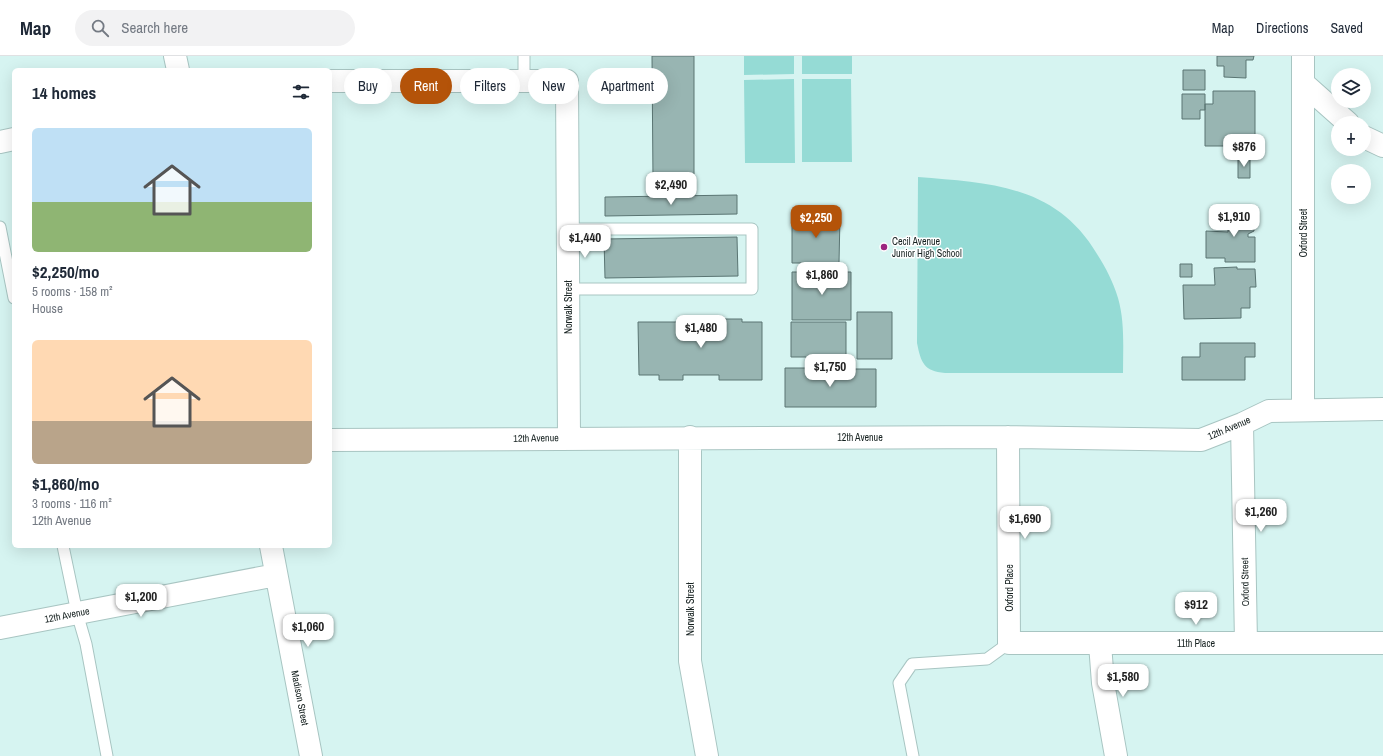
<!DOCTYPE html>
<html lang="en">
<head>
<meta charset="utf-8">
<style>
  :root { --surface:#fff; --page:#f2f2f3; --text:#1f2937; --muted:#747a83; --line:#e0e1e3; --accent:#b45309 }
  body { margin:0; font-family:"Archivo Narrow",sans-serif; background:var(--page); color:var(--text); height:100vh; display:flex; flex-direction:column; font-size:15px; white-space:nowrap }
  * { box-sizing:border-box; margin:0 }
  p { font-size:13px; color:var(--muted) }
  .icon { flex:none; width:22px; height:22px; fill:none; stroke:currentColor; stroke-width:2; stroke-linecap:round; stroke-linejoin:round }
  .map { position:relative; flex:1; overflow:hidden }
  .drawer { position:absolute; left:12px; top:12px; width:320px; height:480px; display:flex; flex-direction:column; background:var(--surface); border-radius:6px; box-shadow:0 4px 16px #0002 }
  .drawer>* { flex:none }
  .top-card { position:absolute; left:344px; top:12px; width:380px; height:36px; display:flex; gap:8px }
  .tools { position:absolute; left:1331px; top:12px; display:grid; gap:8px }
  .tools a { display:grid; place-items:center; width:40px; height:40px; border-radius:50%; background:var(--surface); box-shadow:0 4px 16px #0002; font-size:20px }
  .price { position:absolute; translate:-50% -34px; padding:0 9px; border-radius:8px; background:#fff; color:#222; font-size:13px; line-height:26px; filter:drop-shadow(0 1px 2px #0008) }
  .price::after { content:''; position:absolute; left:50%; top:24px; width:12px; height:9px; margin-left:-6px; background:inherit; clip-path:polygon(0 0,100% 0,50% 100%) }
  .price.current { background:var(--accent); color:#fff }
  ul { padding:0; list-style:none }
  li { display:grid; align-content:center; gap:8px; height:212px; padding:0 20px }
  li span { display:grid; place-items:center; height:124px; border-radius:6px; color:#555 }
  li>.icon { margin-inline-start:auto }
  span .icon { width:72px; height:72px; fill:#fffc; stroke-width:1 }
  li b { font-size:17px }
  h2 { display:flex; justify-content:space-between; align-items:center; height:48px; padding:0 20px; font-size:17px }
  .pill { padding:0 14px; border-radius:18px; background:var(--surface); box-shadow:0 4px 16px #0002; font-size:14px; line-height:36px }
  .pill.current { background:var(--accent); color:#fff }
  header { display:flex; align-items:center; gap:24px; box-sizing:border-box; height:56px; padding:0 20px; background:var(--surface); border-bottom:1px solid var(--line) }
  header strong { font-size:19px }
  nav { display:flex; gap:22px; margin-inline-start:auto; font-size:14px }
  .search { width:280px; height:36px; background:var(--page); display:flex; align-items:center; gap:10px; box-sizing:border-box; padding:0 14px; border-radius:22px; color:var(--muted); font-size:15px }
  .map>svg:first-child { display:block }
  .green { fill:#95dbd5 }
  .building { fill:#98b5b2; stroke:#5a7573 }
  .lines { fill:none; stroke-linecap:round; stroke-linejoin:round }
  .service-casing { stroke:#a8c5c2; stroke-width:13 }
  .minor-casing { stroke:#a8c5c2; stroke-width:24 }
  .service { stroke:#fff; stroke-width:11 }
  .minor { stroke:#fff; stroke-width:22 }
  .poi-dot { fill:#9b257f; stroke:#fff; stroke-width:1.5 }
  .labels { text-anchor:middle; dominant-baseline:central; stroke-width:3; stroke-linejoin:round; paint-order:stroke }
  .street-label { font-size:10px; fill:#162120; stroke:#fff }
  .poi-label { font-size:10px; fill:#162120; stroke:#fff; text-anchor:start }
</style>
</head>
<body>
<header>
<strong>Map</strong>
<div class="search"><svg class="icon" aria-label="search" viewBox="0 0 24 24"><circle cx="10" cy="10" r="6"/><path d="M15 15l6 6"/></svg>Search here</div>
<nav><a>Map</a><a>Directions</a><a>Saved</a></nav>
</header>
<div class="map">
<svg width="1383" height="700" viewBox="0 0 1383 700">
  <rect width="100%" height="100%" fill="#d6f4f1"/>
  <path class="green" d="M 744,0 L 794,0 L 794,18 L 744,19 Z
    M 802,0 L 852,0 L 852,18 L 802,18 Z
    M 794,23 L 795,107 L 745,107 L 744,24 Z
    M 802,23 L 851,23 L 852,106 L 802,106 Z
    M 918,121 C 991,127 1056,129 1097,198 C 1106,212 1113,226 1118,242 C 1125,266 1123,293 1123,317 L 945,317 C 924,315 921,307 917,287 Z"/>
  <path class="building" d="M 652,0 L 694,0 L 694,125 L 653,125 Z
    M 1217,0 L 1254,0 L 1253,4 L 1246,4 L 1246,22 L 1224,21 L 1224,10 L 1217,10 Z
    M 1183,14 L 1205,14 L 1205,34 L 1183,34 Z
    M 1213,35 L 1255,35 L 1255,86 L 1227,86 L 1227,90 L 1205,90 L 1205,48 L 1213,48 Z
    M 1182,38 L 1205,38 L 1205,54 L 1200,54 L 1200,63 L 1182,63 Z
    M 1238,102 L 1250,102 L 1250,122 L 1238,122 Z
    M 737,139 L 737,158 L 605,160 L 605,141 Z
    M 1222,153 L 1255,153 L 1254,175 L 1248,178 L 1248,181 L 1255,181 L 1255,206 L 1225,206 L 1225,202 L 1206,202 L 1206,175 L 1228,176 L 1228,171 L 1232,171 L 1232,164 L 1222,164 Z
    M 792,160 L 840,160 L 839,207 L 792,207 Z
    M 737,181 L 738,220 L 605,222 L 604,183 Z
    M 1180,208 L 1192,208 L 1192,221 L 1180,221 Z
    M 1237,211 L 1237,213 L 1255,213 L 1256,231 L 1250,231 L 1250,252 L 1241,252 L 1241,262 L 1184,263 L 1183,229 L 1215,229 L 1214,212 Z
    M 792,216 L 851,216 L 851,264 L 792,264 Z
    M 857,256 L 892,256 L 892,303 L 857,303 Z
    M 698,263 L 742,263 L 742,266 L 762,266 L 762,324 L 719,324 L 719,319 L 683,319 L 683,324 L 659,324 L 659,319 L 639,319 L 638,266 L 698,266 Z
    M 791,266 L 846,266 L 846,301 L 791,301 Z
    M 1200,287 L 1255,287 L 1255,301 L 1245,301 L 1245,324 L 1182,324 L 1182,301 L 1200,301 Z
    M 785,312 L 822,312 L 822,319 L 844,319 L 844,313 L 876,313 L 876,351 L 785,351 Z"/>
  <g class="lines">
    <g class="service-casing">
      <path id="service" d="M 524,0 L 524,25
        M 0,171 L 14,242
        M 568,173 L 752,173 L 752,233 L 568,233
        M 63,490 L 77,557 L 86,588 L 107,700
        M 913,700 L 899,627 L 912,608 L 987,603 L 1009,587"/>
    </g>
    <g class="minor-casing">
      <path id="minor" d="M 175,0 L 178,14
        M 1303,0 L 1303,354
        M 330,25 L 567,25 L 569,382
        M 1303,27 L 1348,67
        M 1364,81 L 1383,90
        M 0,86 L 14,83
        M 1242,368 L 1246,587
        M 690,381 L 690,605 L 707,700
        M 1008,381 L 1009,587 L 1383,587
        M 330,384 L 1008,381 L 1201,384 L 1242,368 L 1269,355 L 1383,353
        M 271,490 L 311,700
        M 0,572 L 276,519
        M 1100,588 L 1103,627 L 1116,700"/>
    </g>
    <use href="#service" class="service"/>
    <use href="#minor" class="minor"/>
  </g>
  <circle class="poi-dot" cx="884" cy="191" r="4"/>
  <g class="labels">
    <g class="street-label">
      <text transform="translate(1303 177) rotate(-90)">Oxford Street</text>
      <text transform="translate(568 251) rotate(-90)">Norwalk Street</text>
      <text transform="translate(1229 372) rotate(-23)">12th Avenue</text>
      <text x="860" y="381">12th Avenue</text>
      <text transform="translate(536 382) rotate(-1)">12th Avenue</text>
      <text transform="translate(1245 526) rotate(-91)">Oxford Street</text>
      <text transform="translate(1009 532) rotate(-90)">Oxford Place</text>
      <text transform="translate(690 553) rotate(-90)">Norwalk Street</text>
      <text transform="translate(67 559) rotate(-11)">12th Avenue</text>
      <text x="1196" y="587">11th Place</text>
      <text transform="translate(300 642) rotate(79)">Madison Street</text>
    </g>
    <g class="poi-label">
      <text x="892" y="185">Cecil Avenue<tspan x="892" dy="12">Junior High School</tspan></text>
    </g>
  </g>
</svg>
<div class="tools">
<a><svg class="icon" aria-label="layers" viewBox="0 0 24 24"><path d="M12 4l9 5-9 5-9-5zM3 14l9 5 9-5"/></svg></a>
<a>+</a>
<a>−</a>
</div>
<b class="price" style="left:1244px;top:112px">$876</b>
<b class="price" style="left:671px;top:150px">$2,490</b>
<b class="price" style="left:1234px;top:182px">$1,910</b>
<b class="price current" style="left:816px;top:183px">$2,250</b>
<b class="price" style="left:585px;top:203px">$1,440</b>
<b class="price" style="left:822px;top:240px">$1,860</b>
<b class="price" style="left:701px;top:293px">$1,480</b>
<b class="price" style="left:830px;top:332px">$1,750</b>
<b class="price" style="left:1261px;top:477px">$1,260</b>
<b class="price" style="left:1025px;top:484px">$1,690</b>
<b class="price" style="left:141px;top:562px">$1,200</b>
<b class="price" style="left:1196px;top:570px">$912</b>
<b class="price" style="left:308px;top:592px">$1,060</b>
<b class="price" style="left:1123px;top:642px">$1,580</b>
<div class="top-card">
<a class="pill">Buy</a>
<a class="pill current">Rent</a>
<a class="pill">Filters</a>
<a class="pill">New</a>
<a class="pill">Apartment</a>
</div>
<section class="drawer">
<h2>14 homes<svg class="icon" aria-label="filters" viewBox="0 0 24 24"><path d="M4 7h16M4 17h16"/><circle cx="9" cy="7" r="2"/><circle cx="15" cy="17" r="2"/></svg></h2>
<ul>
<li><span style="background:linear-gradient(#bfe0f5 60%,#8fb573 0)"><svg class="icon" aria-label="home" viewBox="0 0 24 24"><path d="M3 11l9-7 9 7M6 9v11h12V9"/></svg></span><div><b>$2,250/mo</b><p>5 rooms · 158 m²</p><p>House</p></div></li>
<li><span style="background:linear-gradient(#ffd9b3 65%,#b9a48a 0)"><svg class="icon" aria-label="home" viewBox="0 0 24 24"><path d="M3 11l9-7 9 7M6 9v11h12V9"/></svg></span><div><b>$1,860/mo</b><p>3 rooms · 116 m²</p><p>12th Avenue</p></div></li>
</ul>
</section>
</div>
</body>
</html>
